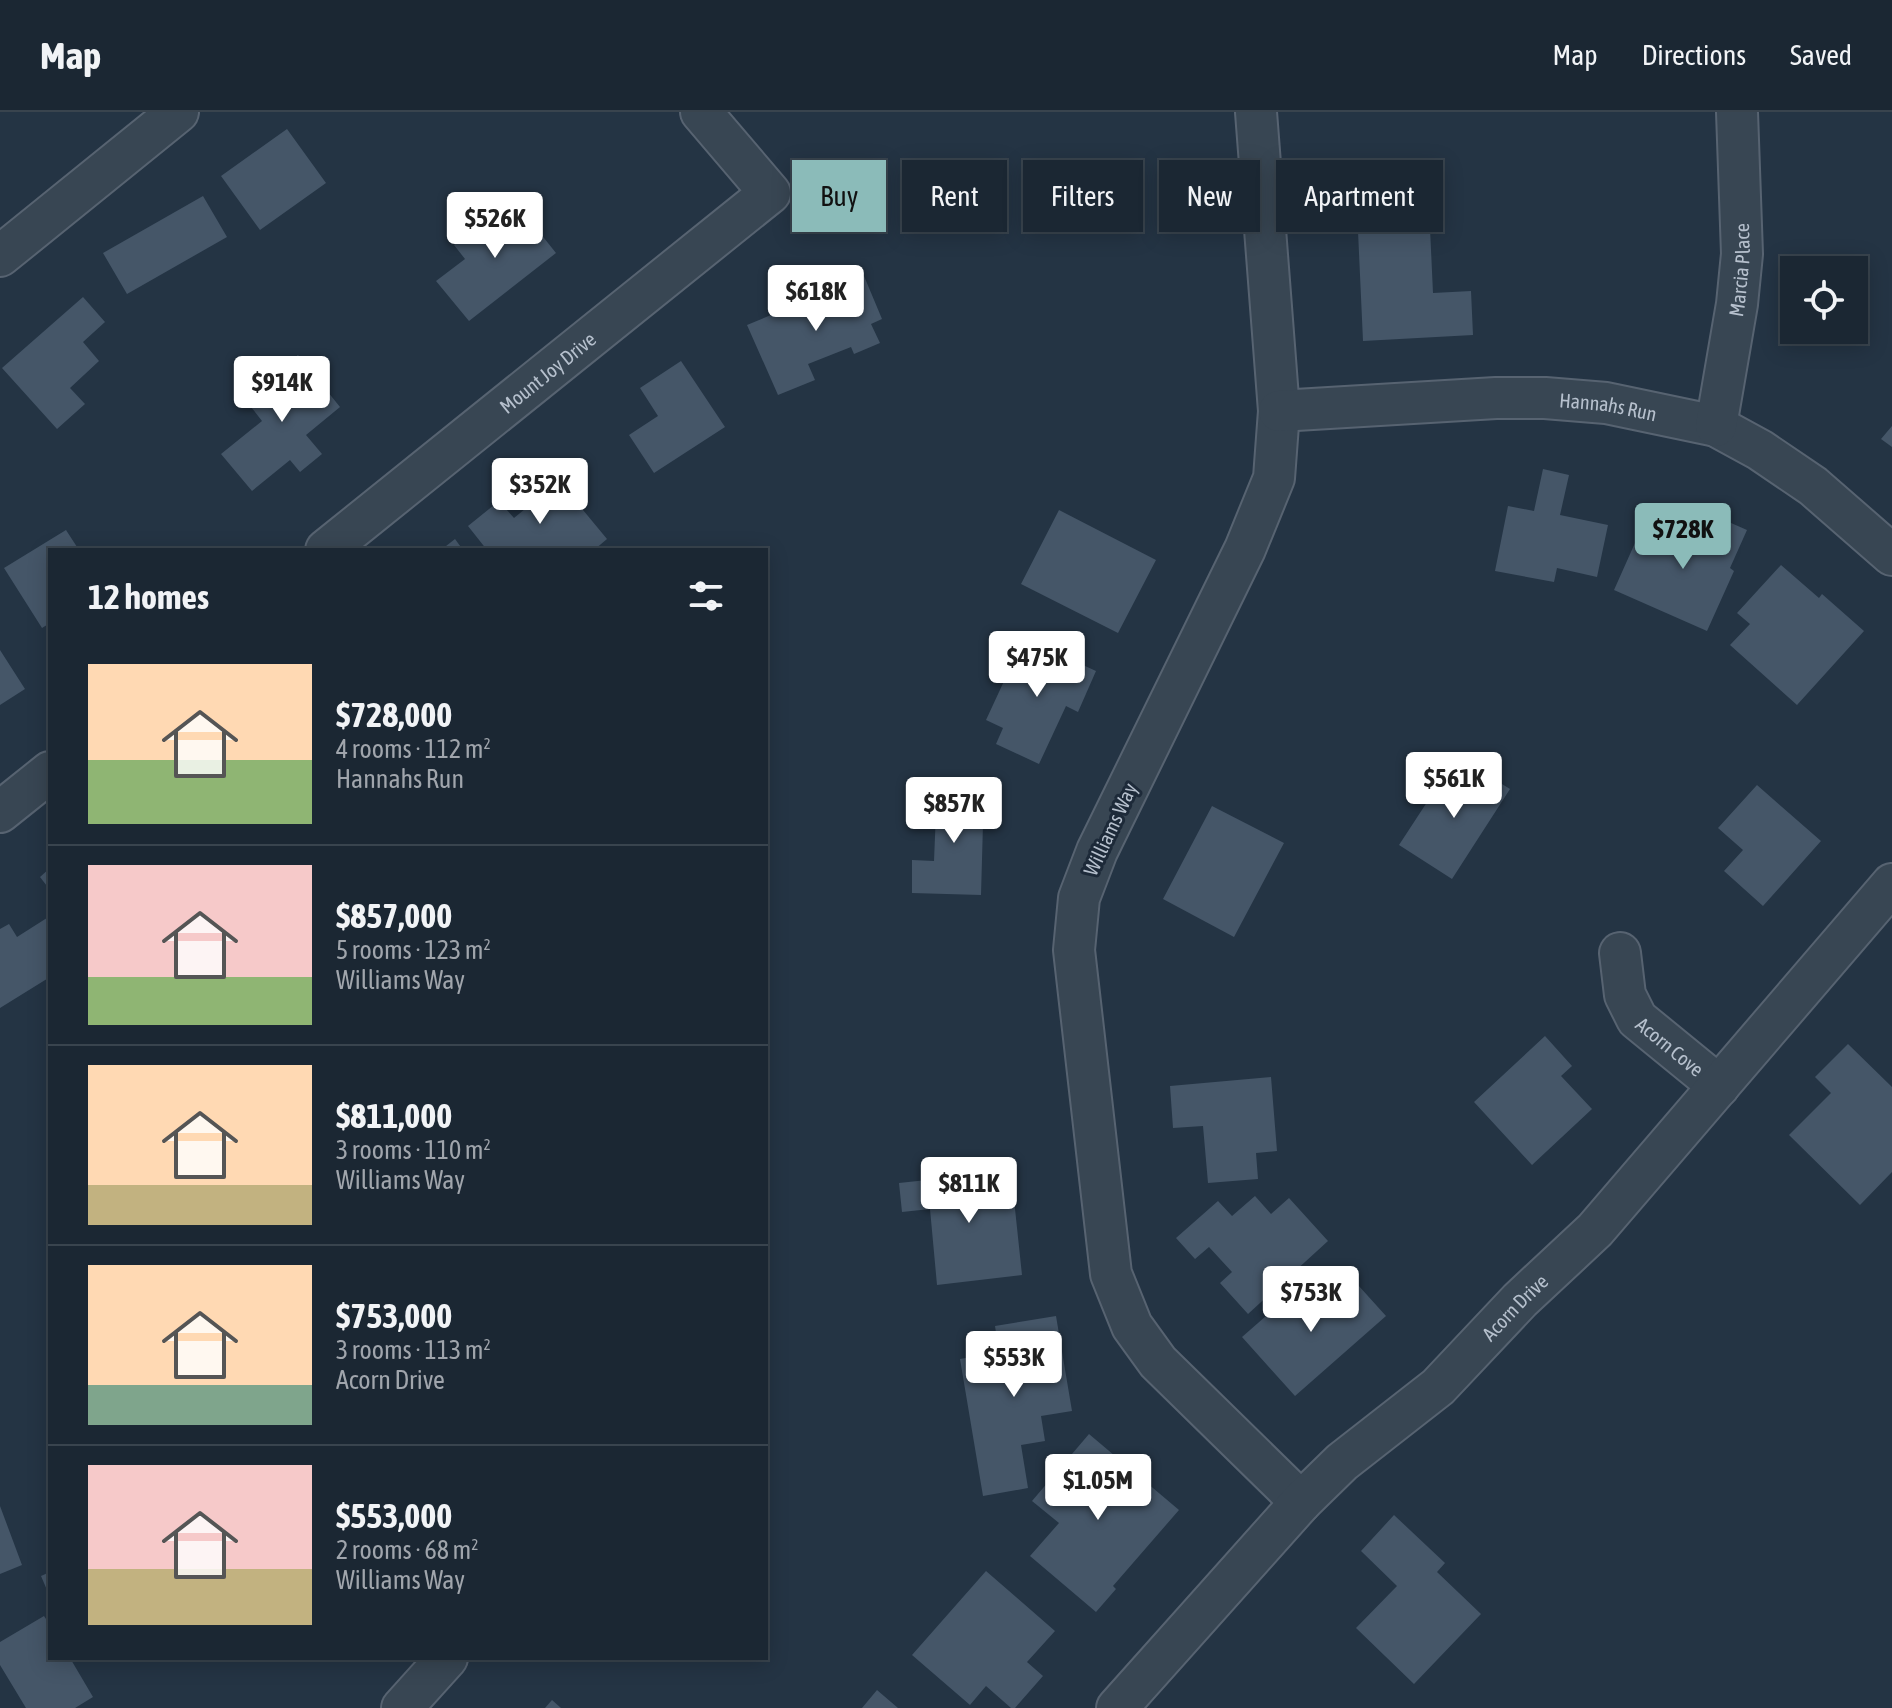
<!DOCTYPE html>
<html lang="en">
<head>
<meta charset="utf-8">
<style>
  :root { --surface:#1b2733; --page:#242f3b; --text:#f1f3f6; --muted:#a0a5ac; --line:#39444e; --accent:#8bbbb9 }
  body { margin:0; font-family:"Asap Condensed",sans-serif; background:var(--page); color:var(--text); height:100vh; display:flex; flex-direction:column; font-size:30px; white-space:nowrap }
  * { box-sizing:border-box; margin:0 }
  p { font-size:26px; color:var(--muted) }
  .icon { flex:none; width:44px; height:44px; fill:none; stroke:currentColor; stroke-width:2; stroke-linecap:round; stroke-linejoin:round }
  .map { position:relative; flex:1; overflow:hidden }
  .drawer { position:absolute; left:48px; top:436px; width:720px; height:1112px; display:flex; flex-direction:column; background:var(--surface); border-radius:0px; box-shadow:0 4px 20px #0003,0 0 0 2px var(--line) }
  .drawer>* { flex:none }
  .top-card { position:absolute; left:792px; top:48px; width:760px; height:72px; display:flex; gap:16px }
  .buttons { position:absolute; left:1780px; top:144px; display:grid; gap:16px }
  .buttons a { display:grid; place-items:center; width:88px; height:88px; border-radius:0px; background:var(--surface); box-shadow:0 4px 20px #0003,0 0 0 2px var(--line); font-size:40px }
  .price { position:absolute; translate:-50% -68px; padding:0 18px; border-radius:8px; background:#fff; color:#222; font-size:26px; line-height:52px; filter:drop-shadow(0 2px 4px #0008) }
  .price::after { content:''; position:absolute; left:50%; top:48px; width:24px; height:18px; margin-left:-12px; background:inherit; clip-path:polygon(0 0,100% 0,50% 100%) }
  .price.on { background:var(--accent); color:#111 }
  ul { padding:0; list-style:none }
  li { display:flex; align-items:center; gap:24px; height:200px; padding:0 40px }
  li+li { border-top:2px solid var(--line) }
  li span { display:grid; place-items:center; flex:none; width:224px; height:160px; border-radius:0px; color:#555 }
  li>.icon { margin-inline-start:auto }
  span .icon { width:96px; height:96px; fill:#fffc; stroke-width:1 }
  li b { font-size:34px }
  h2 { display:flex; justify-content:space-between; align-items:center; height:96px; padding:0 40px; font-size:34px }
  .tag { padding:0 28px; border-radius:0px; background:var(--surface); box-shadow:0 4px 20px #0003,0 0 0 2px var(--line); font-size:28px; line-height:72px }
  .tag.on { background:var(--accent); color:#111 }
  header { display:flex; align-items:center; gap:48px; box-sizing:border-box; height:112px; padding:0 40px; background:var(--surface); border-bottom:2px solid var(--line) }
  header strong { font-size:38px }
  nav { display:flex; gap:44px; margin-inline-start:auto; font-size:28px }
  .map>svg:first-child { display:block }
  .building { fill:#455668 }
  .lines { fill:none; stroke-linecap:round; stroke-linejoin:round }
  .minor-casing { stroke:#576371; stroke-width:44 }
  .minor { stroke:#384653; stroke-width:40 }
  .labels { text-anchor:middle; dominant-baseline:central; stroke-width:6; stroke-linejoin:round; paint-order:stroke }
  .street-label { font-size:20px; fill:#b6c0cd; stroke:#1d2a39 }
</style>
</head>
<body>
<header>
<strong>Map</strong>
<nav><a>Map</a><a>Directions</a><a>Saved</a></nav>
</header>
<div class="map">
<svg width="1892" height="1596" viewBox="0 0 1892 1596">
  <rect width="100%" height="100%" fill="#243444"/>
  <path class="building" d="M 287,17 L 326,71 L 260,118 L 221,64 Z
    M 203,84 L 227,125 L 127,182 L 103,141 Z
    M 512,86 L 556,141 L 469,209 L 436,169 L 465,147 L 454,133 Z
    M 1430,116 L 1433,181 L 1471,179 L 1473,223 L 1363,229 L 1358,119 Z
    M 864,164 L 882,207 L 871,212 L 880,231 L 854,242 L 851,235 L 808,252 L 815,268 L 778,283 L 747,213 Z
    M 83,185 L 105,210 L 83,230 L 99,249 L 70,276 L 85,292 L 57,317 L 2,256 Z
    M 298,243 L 340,295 L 306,323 L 322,342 L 300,360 L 290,348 L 252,379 L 221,342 L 262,309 L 244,286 Z
    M 681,249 L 725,315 L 654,361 L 629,323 L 658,304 L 640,276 Z
    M 1892,314 L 1892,335 L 1881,327 Z
    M 1543,357 L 1569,363 L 1560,403 L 1608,413 L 1597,465 L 1557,456 L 1554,470 L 1495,459 L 1508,394 L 1534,399 Z
    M 559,369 L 607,427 L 594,438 L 487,438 L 468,414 L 499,389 L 514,406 Z
    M 1059,398 L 1156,448 L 1118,521 L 1021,472 Z
    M 1706,400 L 1747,418 L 1730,456 L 1734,459 L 1707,519 L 1614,478 L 1643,413 L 1691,434 Z
    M 66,418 L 79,438 L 50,438 L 50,511 L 42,516 L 4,456 Z
    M 455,427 L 463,438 L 441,438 Z
    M 1781,453 L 1819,486 L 1822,482 L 1864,519 L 1797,593 L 1730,533 L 1750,512 L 1737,501 Z
    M 1024,526 L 1096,559 L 1078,600 L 1066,594 L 1039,652 L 996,632 L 1003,616 L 986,608 Z
    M 0,538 L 25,577 L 0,593 Z
    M 1450,655 L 1473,670 L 1481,659 L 1510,677 L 1452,767 L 1399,733 Z
    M 1757,673 L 1821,729 L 1763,794 L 1724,759 L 1743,738 L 1718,716 Z
    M 937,675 L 984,676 L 981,783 L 912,781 L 912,748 L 934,749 Z
    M 1212,694 L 1284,731 L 1234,825 L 1163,787 Z
    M 50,756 L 50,778 L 40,765 Z
    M 50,804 L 50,865 L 0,896 L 0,817 L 9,812 L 17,825 Z
    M 1545,924 L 1572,954 L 1561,964 L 1592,997 L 1532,1053 L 1474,990 Z
    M 1848,932 L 1892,975 L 1892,1060 L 1860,1093 L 1789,1023 L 1831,981 L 1815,965 Z
    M 1271,965 L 1277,1039 L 1256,1041 L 1258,1067 L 1208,1071 L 1203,1014 L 1173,1016 L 1170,974 Z
    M 1011,1059 L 1022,1163 L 937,1173 L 930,1097 L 902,1100 L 899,1071 Z
    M 1255,1084 L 1271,1102 L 1289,1086 L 1328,1129 L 1248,1202 L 1220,1171 L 1232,1160 L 1209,1135 L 1195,1147 L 1176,1126 L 1218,1089 L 1232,1104 Z
    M 1306,1169 L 1331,1197 L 1358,1173 L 1386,1204 L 1295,1284 L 1242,1225 Z
    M 1056,1204 L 1072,1299 L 1041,1304 L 1045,1329 L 1021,1333 L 1028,1376 L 983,1384 L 960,1247 L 999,1240 L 995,1214 Z
    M 1089,1322 L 1179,1398 L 1113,1474 L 1116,1477 L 1096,1500 L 1030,1444 L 1059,1411 L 1032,1389 Z
    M 0,1394 L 22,1453 L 0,1462 Z
    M 1394,1403 L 1445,1451 L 1437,1460 L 1481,1502 L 1414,1572 L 1356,1516 L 1397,1474 L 1361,1439 Z
    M 986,1459 L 1055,1519 L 1027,1550 L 1043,1564 L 1015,1596 L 1011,1596 L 986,1574 L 970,1593 L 912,1543 Z
    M 50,1460 L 50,1485 L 41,1464 Z
    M 44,1504 L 50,1513 L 50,1546 L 70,1546 L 93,1585 L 75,1596 L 26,1596 L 0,1553 L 0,1530 Z
    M 877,1578 L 898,1596 L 862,1596 Z
    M 552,1588 L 561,1596 L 545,1596 Z"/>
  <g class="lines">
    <g class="minor-casing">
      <g id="minor">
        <path d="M 1256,0 L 1279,299 L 1274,366 L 1245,437 L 1097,739 L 1079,786 L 1074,838 L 1111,1162 L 1132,1214 L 1158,1250 L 1301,1390"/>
        <path d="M 0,144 L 178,0"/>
        <path id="s1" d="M 1279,299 L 1496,286 L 1545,286 L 1606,291 L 1716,314 L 1760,338 L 1813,374 L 1892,443"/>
        <path id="s2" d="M 1716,314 L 1737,192 L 1742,142 L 1737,0"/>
        <path id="s3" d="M 326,438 L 770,81 L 701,0"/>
        <path d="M 0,700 L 50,660"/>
        <path id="s4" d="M 1620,841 L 1625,883 L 1637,907 L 1719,974"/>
        <path d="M 402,1596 L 447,1546"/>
        <path id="s5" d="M 1117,1596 L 1301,1390 L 1342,1350 L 1438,1275 L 1520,1188 L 1595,1118 L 1892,772"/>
      </g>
    </g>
    <use href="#minor" class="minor"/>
  </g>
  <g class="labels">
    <g class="street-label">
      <text stroke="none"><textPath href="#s2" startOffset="158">Marcia Place</textPath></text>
      <text stroke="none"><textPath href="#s3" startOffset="284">Mount Joy Drive</textPath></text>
      <text stroke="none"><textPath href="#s1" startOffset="330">Hannahs Run</textPath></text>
      <text transform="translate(1110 717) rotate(-65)">Williams Way</text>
      <text stroke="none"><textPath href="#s4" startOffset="112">Acorn Cove</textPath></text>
      <text stroke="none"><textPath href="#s5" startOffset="566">Acorn Drive</textPath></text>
    </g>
  </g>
</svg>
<div class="buttons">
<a><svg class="icon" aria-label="locate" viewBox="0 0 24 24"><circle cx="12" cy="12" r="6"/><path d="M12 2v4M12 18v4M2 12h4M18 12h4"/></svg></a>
</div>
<b class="price" style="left:495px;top:148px">$526K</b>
<b class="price" style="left:816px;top:221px">$618K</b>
<b class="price" style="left:282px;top:312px">$914K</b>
<b class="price" style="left:540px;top:414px">$352K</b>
<b class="price on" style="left:1683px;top:459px">$728K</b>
<b class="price" style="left:1037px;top:587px">$475K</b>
<b class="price" style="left:1454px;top:708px">$561K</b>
<b class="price" style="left:954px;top:733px">$857K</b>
<b class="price" style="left:969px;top:1113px">$811K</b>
<b class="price" style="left:1311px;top:1222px">$753K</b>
<b class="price" style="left:1014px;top:1287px">$553K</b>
<b class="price" style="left:1098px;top:1410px">$1.05M</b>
<div class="top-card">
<a class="tag on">Buy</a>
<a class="tag">Rent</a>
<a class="tag">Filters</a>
<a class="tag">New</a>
<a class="tag">Apartment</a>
</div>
<section class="drawer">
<h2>12 homes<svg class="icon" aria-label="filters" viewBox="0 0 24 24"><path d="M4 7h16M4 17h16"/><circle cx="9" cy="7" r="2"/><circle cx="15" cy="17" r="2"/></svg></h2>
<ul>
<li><span style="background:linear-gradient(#ffd9b3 60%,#8fb573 0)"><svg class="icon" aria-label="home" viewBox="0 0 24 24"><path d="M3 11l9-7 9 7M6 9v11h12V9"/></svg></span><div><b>$728,000</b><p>4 rooms · 112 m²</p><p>Hannahs Run</p></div></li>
<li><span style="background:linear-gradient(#f6c9c9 70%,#8fb573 0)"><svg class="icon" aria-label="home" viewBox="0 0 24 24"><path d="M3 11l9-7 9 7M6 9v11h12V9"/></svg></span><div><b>$857,000</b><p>5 rooms · 123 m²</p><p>Williams Way</p></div></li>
<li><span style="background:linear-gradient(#ffd9b3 75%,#c2b280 0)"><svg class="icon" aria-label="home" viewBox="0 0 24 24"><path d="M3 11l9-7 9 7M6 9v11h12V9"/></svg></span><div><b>$811,000</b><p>3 rooms · 110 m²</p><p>Williams Way</p></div></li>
<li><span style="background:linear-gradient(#ffd9b3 75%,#7fa58c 0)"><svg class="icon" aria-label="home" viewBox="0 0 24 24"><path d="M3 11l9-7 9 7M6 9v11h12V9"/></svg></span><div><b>$753,000</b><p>3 rooms · 113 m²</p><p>Acorn Drive</p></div></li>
<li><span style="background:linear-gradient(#f6c9c9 65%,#c2b280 0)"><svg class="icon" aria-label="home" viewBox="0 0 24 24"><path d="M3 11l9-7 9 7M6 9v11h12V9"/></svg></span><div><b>$553,000</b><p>2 rooms · 68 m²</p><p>Williams Way</p></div></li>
</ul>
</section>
</div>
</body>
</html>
